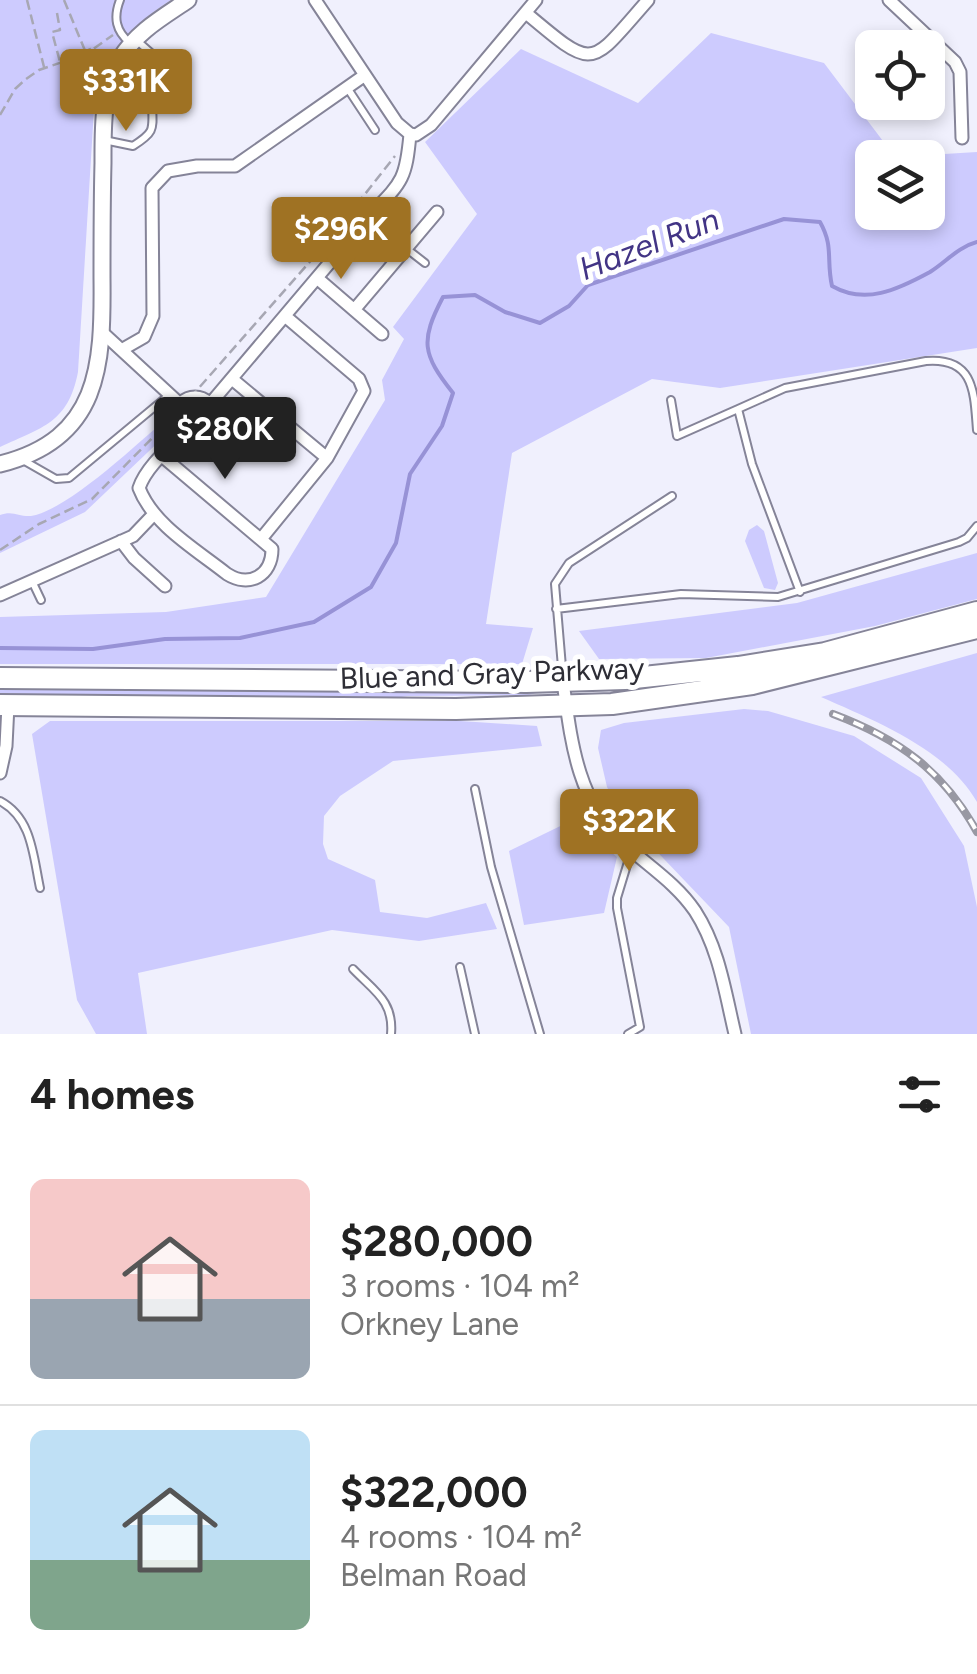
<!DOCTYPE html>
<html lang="en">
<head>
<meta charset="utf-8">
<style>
  :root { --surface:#fff; --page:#f2f2f2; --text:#222; --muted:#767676; --line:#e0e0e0; --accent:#9f7223 }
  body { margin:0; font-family:Figtree,sans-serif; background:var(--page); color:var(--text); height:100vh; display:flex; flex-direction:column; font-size:38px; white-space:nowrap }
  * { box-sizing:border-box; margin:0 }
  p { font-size:32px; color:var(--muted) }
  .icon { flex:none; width:55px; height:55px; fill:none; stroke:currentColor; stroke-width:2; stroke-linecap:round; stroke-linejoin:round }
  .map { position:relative; height:1034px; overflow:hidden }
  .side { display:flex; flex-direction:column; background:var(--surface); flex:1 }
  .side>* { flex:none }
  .controls { position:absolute; left:855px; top:30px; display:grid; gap:20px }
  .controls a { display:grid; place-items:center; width:90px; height:90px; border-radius:15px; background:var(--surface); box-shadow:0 5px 15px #0003; font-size:50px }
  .price { position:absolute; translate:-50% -85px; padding:0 22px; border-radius:10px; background:var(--accent); color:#fff; font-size:32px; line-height:65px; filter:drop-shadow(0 2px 5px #0008) }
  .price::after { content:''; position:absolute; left:50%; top:60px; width:30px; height:22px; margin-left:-15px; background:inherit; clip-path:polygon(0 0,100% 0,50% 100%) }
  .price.current { background:#222; color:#fff }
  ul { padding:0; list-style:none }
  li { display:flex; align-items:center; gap:30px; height:250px; padding:0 30px }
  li+li { border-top:2px solid var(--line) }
  li span { display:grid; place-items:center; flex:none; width:280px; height:200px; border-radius:15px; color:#555 }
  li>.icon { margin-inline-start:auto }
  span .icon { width:120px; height:120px; fill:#fffc; stroke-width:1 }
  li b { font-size:42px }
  h2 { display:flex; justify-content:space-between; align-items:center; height:120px; padding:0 30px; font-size:42px }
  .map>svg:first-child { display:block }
  .green { fill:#cdcbfe; fill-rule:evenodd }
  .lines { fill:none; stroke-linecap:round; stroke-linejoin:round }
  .stream { stroke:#9792d6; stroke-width:4 }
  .service-casing { stroke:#858498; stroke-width:10 }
  .minor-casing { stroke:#858498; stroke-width:15 }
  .secondary-casing { stroke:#858498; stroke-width:19 }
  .trunk-casing { stroke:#858498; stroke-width:24 }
  .path { stroke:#a7a7b3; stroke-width:2.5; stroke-dasharray:10 5; stroke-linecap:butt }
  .service { stroke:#fff; stroke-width:6 }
  .minor { stroke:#fff; stroke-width:11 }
  .secondary { stroke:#fff; stroke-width:15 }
  .trunk { stroke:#fff; stroke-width:20 }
  .rail-casing { stroke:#9898a3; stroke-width:8 }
  .rail { stroke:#fff; stroke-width:4; stroke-dasharray:11; stroke-linecap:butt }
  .labels { text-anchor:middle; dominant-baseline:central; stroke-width:10; stroke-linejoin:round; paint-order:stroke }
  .street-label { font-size:30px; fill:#2e2e36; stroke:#fff }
  .water-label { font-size:32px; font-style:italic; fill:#423485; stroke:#fff }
</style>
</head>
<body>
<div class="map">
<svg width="977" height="1034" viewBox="0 0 977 1034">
  <rect width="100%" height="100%" fill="#f0f0fd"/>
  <path class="green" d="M 0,0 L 171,0 C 124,31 105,54 94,109 L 78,372 C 68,423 43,427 0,447 Z
    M 711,33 L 824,63 L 895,157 L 977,152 L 977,348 L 720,388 L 652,379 L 512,453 L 486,624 L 533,628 L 522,664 L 0,664 L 0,617 L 166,612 L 266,597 L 385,400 L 382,380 L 404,339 L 393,327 L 477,214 L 425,142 L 521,49 L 638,103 ZM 872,158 L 928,158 L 928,212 L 872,212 Z
    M 173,413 L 175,432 L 168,433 L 85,512 L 0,553 L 0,515 C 13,510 19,517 31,516 C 69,510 142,439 173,413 Z
    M 757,525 L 764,531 L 778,583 L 775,590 L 764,588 L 745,541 L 749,530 Z
    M 977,553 L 977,599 L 875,626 L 706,658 L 599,659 L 579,631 L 797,603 Z
    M 977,653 L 977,802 C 947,749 875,721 821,697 Z
    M 0,683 L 543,691 L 529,695 L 408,696 L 375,701 L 0,698 Z
    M 744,709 L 768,711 L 854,736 L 921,778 L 964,846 L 977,907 L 977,1034 L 751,1034 L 729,927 L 620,813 L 607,787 L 598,748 L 601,730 L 624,723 Z
    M 50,721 L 460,721 L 537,726 L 542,746 L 393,761 L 340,796 L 324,816 L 323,844 L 328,859 L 375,880 L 380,912 L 427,918 L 486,903 L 497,929 L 419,941 L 332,930 L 138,973 L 147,1034 L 96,1034 L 77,1000 L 32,734 Z
    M 585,814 L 601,843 L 617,857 L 604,913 L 524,925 L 509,851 Z"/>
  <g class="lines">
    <path class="stream" d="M 0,648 L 93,649 L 165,639 L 240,638 L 314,622 L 371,587 L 396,543 L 410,474 L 442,426 L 453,393 C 422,354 420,341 443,297 L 475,295 L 505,312 L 540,323 L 569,306 L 588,285 L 784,219 L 820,222 C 834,247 826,259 832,286 C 865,305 897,290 930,272 C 946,262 958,247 977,242"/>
    <g class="service-casing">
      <path id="service" d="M 120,0 C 113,18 116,31 130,43
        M 348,89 L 375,130
        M 108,94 L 152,105
        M 104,140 L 133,146 C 155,132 153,130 152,105 L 171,90 L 151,53 L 135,39
        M 407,249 L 425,263
        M 671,400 L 677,436 L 738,409
        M 21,459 L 56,479 L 69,478 L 169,395
        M 32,581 L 41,600
        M 800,592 L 752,464 L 738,409 L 785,388 L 926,361 C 975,357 974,393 977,430
        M 556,609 L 681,594 L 778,597 L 959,542 L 967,538 L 977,526
        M 563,679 L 555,584 L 569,563 L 672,496
        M 475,789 L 491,867 L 540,1034
        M 0,801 C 32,818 33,855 40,888
        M 460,967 L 475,1034
        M 353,969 C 374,991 394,1001 391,1034
        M 628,1034 L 640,1027 L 617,908 L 617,898 L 631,852"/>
    </g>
    <g class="minor-casing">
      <path id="minor" d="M 315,0 L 397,123 L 410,134
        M 889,0 L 955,62 L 960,72 L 962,138
        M 526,13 C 596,72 589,67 648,0
        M 410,134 L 416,135 L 431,125 L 536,0
        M 317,278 L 382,334
        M 354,310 L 437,212
        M 103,333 L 180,404
        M 123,349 L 144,337 L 153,316 L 152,188 L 168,171 L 197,166 L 235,166 L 365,75
        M 232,379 L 327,458
        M176 416a19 19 0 1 1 38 0a19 19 0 1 1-38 0Z
        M 210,404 L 370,215 C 402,182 406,180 410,134
        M 162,456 L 272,549 C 272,576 249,588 227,574 C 197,550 153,525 139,488 C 146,467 169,448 185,432
        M 261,539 L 327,458 L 364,391 L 359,379 L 285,316
        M 121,541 L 134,558 L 165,586
        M 0,595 L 133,536 L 154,514
        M 563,682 C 571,740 577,801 623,843 C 648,866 676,883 695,911 C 719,948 725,992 735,1034
        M 0,773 L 6,746 L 8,705"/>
    </g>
    <g class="secondary-casing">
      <path id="secondary" d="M 0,464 C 100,439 103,366 102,278 C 102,240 102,202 103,163 C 103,129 102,90 120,59 C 136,32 163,17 188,0"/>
    </g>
    <g class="trunk-casing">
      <path id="trunk" d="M 0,678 L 526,682 L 625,679 L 738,667 L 825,653 L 977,612
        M 0,705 L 456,709 L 612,704 L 752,684 L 977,628"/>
    </g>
    <path class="path" d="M 27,0 L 44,67
      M 64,0 L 86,53
      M 57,13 L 60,30 L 52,32 L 60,62
      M 60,59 L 91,49
      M 0,115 L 15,89 L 26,79 L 39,70 L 86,54 L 113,35
      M 190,398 L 328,241 L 395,156
      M 0,550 L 39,524 L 92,499 L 175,415"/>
    <use href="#service" class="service"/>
    <use href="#minor" class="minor"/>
    <use href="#secondary" class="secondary"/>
    <use href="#trunk" class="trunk"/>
    <g class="rail-casing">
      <path id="rail" d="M 833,714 C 897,738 943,770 977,832"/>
    </g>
    <use href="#rail" class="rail"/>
  </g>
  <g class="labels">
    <g class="street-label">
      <text transform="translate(492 673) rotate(-2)">Blue and Gray Parkway</text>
    </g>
    <g class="water-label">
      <text transform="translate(649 244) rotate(-21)">Hazel Run</text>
    </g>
  </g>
</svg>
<div class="controls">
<a><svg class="icon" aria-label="locate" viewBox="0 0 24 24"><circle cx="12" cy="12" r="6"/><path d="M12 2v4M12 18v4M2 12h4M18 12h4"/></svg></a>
<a><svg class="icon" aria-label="layers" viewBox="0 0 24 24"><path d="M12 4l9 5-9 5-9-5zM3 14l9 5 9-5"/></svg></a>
</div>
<b class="price" style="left:126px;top:134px">$331K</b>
<b class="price" style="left:341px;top:282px">$296K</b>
<b class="price current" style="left:225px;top:482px">$280K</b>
<b class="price" style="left:629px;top:874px">$322K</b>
</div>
<section class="side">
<h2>4 homes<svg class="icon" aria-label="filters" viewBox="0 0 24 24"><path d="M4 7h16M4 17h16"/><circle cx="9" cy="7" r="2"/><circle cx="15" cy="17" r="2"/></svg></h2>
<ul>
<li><span style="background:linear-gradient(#f6c9c9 60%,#9aa5b1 0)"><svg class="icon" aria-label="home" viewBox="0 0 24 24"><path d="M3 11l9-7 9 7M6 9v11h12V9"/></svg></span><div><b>$280,000</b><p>3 rooms · 104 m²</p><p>Orkney Lane</p></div></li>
<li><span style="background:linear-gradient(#bfe0f5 65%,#7fa58c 0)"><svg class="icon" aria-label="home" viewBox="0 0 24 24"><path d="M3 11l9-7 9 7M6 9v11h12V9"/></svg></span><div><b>$322,000</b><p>4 rooms · 104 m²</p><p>Belman Road</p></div></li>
</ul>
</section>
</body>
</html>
